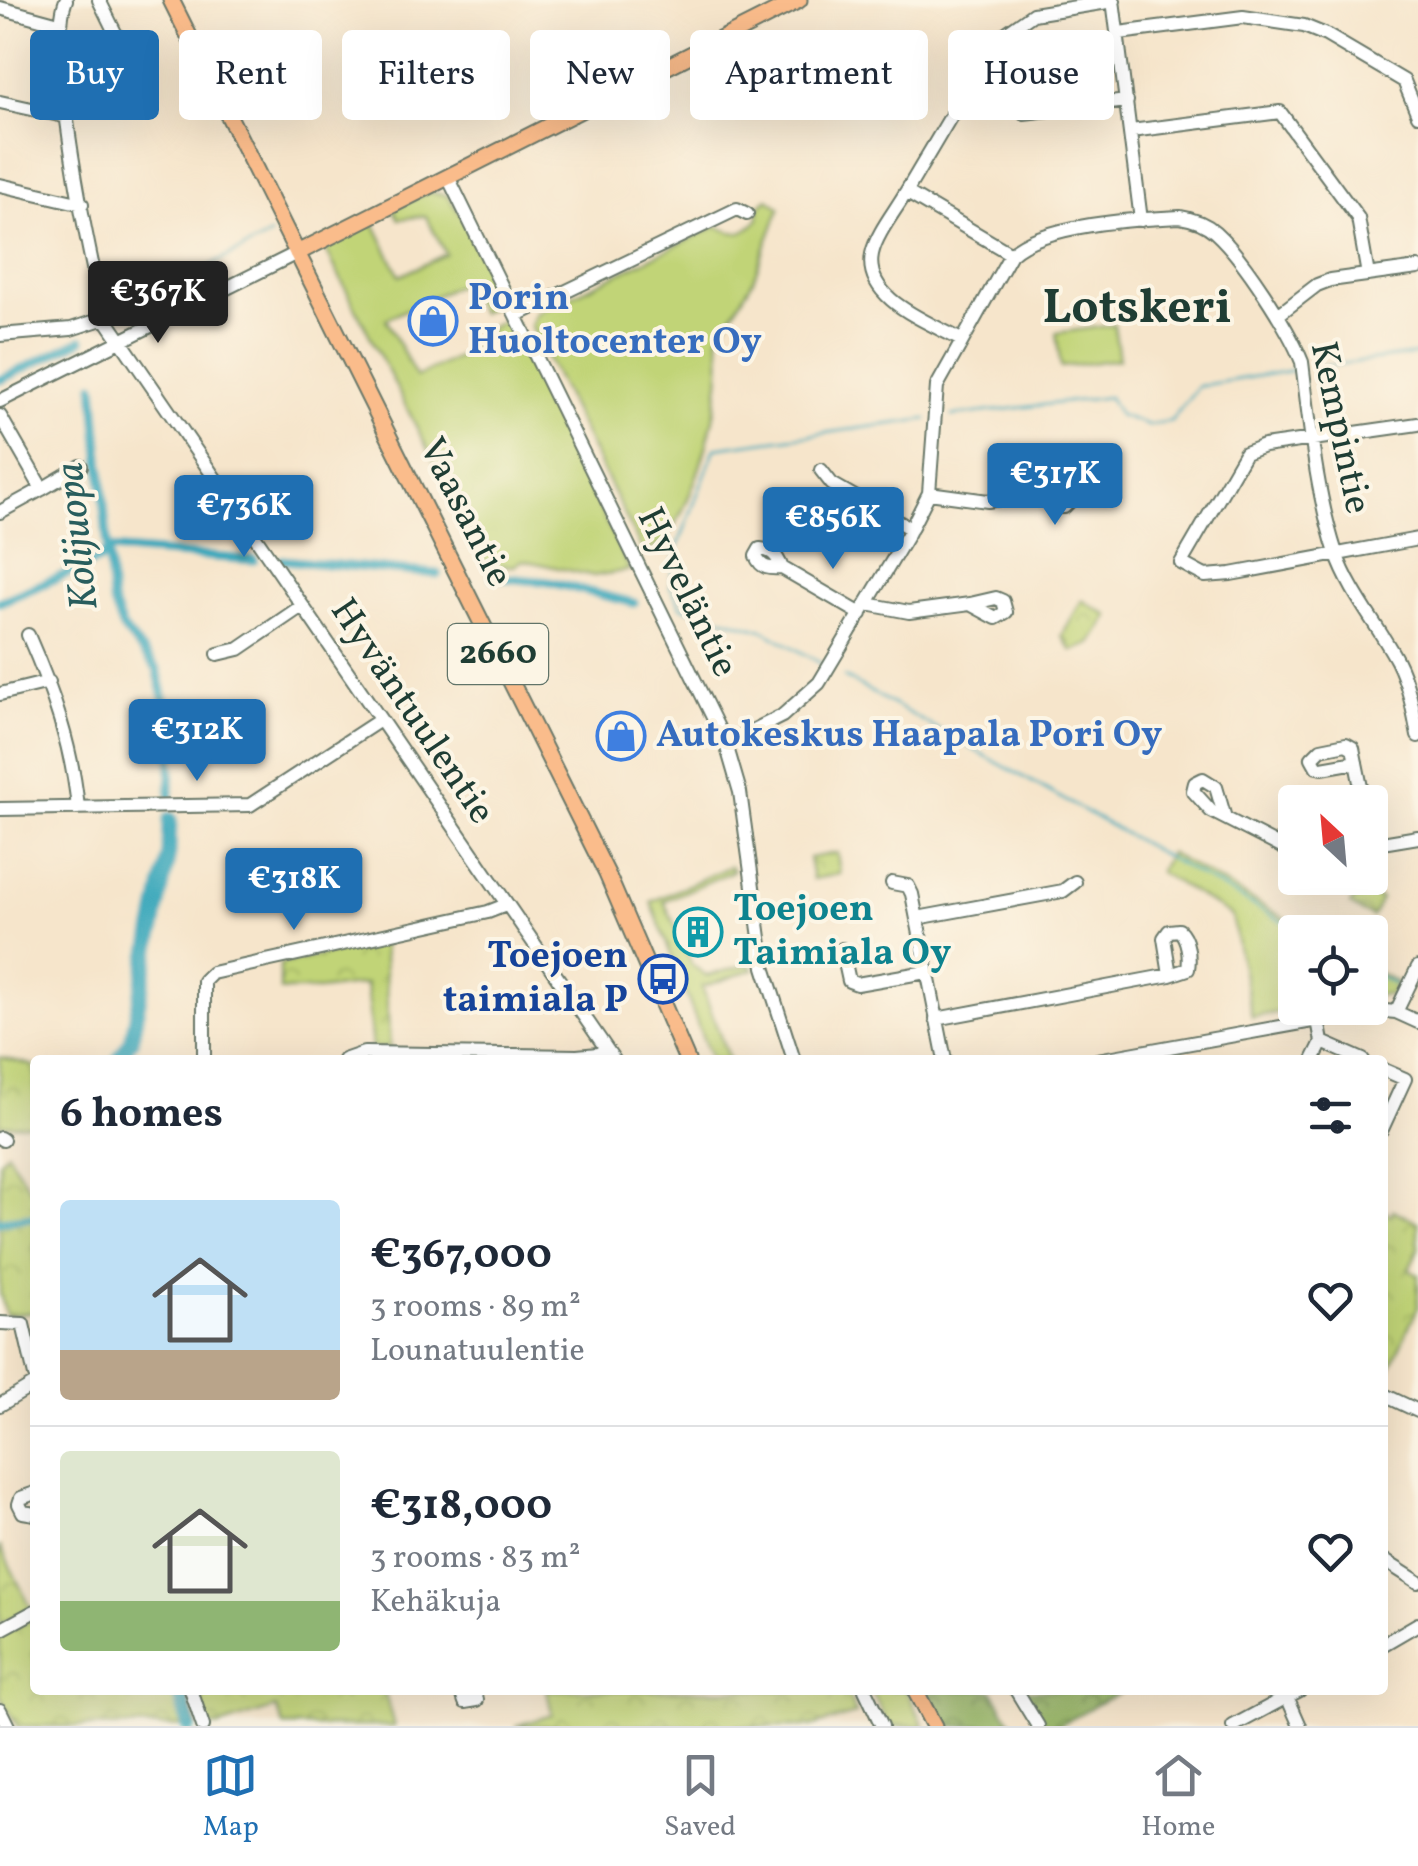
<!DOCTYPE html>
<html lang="en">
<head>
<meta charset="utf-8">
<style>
  :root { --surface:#fff; --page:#f2f2f3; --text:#1f2937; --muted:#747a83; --line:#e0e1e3; --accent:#1f6fb2 }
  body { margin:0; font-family:Vollkorn,serif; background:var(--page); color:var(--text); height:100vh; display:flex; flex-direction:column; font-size:38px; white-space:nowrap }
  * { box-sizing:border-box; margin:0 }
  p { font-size:32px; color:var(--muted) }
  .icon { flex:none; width:55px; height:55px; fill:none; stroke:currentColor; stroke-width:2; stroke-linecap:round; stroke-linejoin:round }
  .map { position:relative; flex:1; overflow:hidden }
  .panel { position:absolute; left:30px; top:1055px; width:1358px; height:640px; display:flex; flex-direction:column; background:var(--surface); border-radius:10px; box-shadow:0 10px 40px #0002 }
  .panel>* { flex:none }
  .guide { position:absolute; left:30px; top:30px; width:1360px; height:90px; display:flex; gap:20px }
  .needle { width:65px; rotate:334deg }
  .tools { position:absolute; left:1278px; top:785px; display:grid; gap:20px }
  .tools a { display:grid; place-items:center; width:110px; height:110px; border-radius:10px; background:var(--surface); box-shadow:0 10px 40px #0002; font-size:50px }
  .price { position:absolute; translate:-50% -85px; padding:0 22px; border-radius:10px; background:var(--accent); color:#fff; font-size:32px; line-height:65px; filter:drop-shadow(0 2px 5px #0008) }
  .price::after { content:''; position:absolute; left:50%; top:60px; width:30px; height:22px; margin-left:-15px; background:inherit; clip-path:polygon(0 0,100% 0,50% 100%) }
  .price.current { background:#222; color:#fff }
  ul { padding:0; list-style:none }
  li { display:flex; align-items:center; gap:30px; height:250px; padding:0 30px }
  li+li { border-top:2px solid var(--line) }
  li span { display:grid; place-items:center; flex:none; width:280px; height:200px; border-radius:10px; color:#555 }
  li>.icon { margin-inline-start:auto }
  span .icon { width:120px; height:120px; fill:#fffc; stroke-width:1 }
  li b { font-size:42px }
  h2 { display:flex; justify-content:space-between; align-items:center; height:120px; padding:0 30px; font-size:42px }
  .tag { padding:0 35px; border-radius:10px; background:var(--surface); box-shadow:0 10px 40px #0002; font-size:35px; line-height:90px }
  .tag.current { background:var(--accent); color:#fff }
  .tabs { display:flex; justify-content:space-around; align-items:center; height:140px; border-top:2px solid var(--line); background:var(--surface); font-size:28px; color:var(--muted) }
  .tabs a { display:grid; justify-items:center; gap:5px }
  .tabs .current { color:var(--accent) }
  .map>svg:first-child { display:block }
  .green { fill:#c1d477; stroke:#708856; stroke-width:2.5 }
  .forest { fill:url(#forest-crowns); stroke:#5c7a4e; stroke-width:2.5 }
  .park { fill:url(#park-crowns); stroke:#708856; stroke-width:2.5 }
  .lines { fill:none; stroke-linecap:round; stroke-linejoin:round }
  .stream { stroke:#3da9bc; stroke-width:2.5 }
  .canal { stroke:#3da9bc; stroke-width:9 }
  .river { stroke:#3da9bc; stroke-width:15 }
  .minor-casing { stroke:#6a7869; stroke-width:16 }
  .major-casing { stroke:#6a7869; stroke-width:19 }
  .minor { stroke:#fff; stroke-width:12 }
  .major { stroke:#fabc8b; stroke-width:15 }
  .labels { text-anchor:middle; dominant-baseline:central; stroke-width:8; stroke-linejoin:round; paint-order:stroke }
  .shield { fill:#fcf5e5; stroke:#617469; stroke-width:2.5 }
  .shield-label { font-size:35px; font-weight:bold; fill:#1f3d34 }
  .shop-label { font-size:38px; font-weight:bold; fill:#366cbe; stroke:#fcf5e5; text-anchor:start }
  .street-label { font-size:38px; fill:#1f3d34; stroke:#fcf5e5 }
  .culture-label { font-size:38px; font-weight:bold; fill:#0d838f; stroke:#fcf5e5; text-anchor:start }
  .transit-label { font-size:38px; font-weight:bold; fill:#164399; stroke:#fcf5e5; text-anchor:end }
  .water-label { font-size:40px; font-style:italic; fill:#285d5d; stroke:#fcf5e5 }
  .district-label { font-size:48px; font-weight:bold; fill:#1f3d34; stroke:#fcf5e5 }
</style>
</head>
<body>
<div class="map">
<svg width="1418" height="1726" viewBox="0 0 1418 1726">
  <defs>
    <pattern id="forest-crowns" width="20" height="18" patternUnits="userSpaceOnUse" patternTransform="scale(2.5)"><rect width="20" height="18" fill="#98b668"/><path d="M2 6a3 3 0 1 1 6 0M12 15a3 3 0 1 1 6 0" fill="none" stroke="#7b9556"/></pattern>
    <pattern id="park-crowns" width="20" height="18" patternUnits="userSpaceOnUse" patternTransform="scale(2.5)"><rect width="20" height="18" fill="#c1d477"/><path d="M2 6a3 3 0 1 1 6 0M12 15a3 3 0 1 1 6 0" fill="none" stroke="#a5b768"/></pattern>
  </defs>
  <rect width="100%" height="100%" fill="#fcf5e5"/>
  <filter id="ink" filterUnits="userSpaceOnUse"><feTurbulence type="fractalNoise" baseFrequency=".01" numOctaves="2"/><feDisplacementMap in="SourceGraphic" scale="20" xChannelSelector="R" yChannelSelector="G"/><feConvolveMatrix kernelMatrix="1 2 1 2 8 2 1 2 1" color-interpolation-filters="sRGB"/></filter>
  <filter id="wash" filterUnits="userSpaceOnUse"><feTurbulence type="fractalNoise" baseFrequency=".0048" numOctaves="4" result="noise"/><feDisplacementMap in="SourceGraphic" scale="40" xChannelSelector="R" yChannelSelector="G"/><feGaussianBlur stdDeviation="2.25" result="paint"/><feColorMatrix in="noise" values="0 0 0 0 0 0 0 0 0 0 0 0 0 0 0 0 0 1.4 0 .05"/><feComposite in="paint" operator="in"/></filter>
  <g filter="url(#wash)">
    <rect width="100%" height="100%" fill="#f6e5cb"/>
    <path class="green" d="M 428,192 L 447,195 L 461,215 L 504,301 L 480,313 L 464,282 L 386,319 L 416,377 L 493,340 L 488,329 L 511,317 L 518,331 L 514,334 L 630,570 L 594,576 L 523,560 L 514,566 L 487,565 L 325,248 L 372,219 L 400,276 L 446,254 L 426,216 L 399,219 L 393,209 Z
      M 768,199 L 780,208 L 752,282 L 718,338 C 730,382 694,516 658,546 C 657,547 645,551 643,552 L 531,326 L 536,313 L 717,226 C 736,236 744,235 759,219 L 758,207 Z
      M 1114,325 L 1119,359 L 1061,367 L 1056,333 Z
      M 1169,853 L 1309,932 L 1295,932 L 1295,1008 L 1302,1008 L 1252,1017 L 1232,916 L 1159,872 Z
      M 730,866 L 733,871 L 664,901 L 692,965 L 707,976 L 749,964 L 754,969 L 702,987 L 729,1060 L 711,1060 L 651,902 Z
      M 1370,968 L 1396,982 L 1390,995 L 1370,995 Z
      M 871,1690 L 906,1690 L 924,1726 L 889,1726 Z"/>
    <path class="forest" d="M 927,1690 L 992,1690 L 1014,1726 L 947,1726 Z
      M 1023,1690 L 1123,1690 L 1057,1726 L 1046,1726 Z"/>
    <path class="park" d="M 1082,600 L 1109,616 L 1091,644 L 1072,651 L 1062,636 Z
      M 837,853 L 840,874 L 813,879 L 809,858 Z
      M 1371,895 L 1381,899 L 1372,917 L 1350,905 L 1354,899 Z
      M 383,942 L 390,1048 L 372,1048 L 366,984 L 319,990 L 280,990 L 280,964 Z
      M 0,1057 L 35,1066 L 35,1124 L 0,1125 Z
      M 7,1152 L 35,1197 L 35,1312 L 6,1315 L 0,1293 L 0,1161 Z
      M 1393,1210 L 1418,1222 L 1418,1249 L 1409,1270 L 1418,1275 L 1418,1307 L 1383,1384 L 1383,1211 L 1391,1215 Z
      M 0,1546 L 31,1608 L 0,1624 Z
      M 35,1618 L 35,1690 L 186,1690 L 197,1726 L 17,1726 L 0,1696 L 0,1635 Z
      M 226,1690 L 384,1690 L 394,1726 L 284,1726 L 276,1708 L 219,1726 L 209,1726 L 200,1697 Z
      M 547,1690 L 846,1690 L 856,1714 L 812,1726 L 515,1726 L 552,1715 Z"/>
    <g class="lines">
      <path class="stream" d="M 116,313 L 271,235
        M 1318,367 L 1418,354
        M 952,416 L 1109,397 L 1119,415 L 1148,425 L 1171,421 L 1198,386 L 1295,370
        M 822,664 L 763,630 L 682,607 L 670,586 L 676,552 L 715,448 L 927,419
        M 844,677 L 1301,932
        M 1370,971 L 1394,984"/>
      <path class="canal" d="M 0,380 L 82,340
        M 94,385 L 112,601 L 122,627 L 157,669 L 172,731 L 170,795
        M 282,560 L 438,574
        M 493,577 L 549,582 L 634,603
        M 0,602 L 99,560 L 108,549 L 254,560
        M 0,1221 L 32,1217"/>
      <path class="river" d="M 118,1060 L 131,1041 L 169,854 L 170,819
        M 179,1690 L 189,1726"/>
    </g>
  </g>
  <g filter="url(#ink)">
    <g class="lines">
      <g class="minor-casing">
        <path id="minor" d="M 66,0 C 46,48 89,260 105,318 L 614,1060
          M 1113,0 L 1141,220
          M 1114,1 L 1033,14 L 996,40 L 970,84 L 1024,113 L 1127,101
          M 0,8 L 59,24
          M 1119,33 L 1243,17 L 1304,26 L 1326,35 L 1404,81 L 1418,115
          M 66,99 L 121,71 L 129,61 L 99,0
          M 0,102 L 68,117
          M 1131,131 L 1280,112 L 1358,218 L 1368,275
          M 448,177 L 726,744 L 740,792 L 764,967 L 794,1060
          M 0,185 L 82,204
          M 906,192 L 970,84
          M 517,315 L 737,209 L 747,214
          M 1278,315 L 1317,285 L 1330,280 L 1418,268
          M 0,335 L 71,329 L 105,318
          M 961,340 C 930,322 863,300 872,254 C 876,234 896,210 906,192 L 1011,254
          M 0,401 L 297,253
          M 0,416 L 42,489 L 0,512
          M 1418,424 L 1264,446 L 1245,453 L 1181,563 L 1205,576 L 1231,574 L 1418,539
          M 821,470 L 832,484 L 911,529
          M 42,489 L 81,466
          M 929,493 L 988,501 L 1034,493 L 1057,507 L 1064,507 L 1071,500 L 1064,488 L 1034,493
          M 782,568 C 770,569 761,569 756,556 L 760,549 C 773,550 777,556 782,568 L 861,614
          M 867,604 L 909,612 L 970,604 L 996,618 L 1006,612 L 1003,601 L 996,598 L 970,604
          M 28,635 C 53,692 72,746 78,808
          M 218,654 L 239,649 L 302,606
          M 0,694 L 49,682
          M 726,744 L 782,716 L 819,683 L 907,536 L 929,493 L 937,386 L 1011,254 C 1043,224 1136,219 1180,217 C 1193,219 1205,223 1215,232 C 1243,257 1288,327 1302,362 C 1310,426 1316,492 1336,553 C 1350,593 1378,625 1397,661 C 1409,685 1413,710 1418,736
          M 1356,762 L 1322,768 L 1317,767 L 1312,758 L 1321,749 L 1346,744 L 1353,748 L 1364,802
          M 0,809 L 250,805 L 380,720
          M 1225,818 L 1216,787 L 1203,779 L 1195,783 L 1193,791 L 1211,811 L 1295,854
          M 1370,845 L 1418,837
          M 892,883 L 908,886 L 912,894 L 945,1060
          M 917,918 L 1063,891 L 1075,882
          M 842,949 L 849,981 L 857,984 L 926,972
          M 1396,1012 L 1418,967
          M 936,1019 L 1170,975 L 1188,969 C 1190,957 1188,938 1179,930 L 1169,931 L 1164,938 L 1170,975
          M 1322,1042 L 1363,1060
          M 204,1060 L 204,981 L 212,973 L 488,912 L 506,905
          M 344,1060 L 364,1053 L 577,1056 L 598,1054 L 606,1049
          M 1097,1060 L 1374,1010 L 1396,1012 L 1418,1022
          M 1313,1060 L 1322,1042 L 1318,1020
          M 1382,1069 L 1405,1079 L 1382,1129
          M 0,1138 L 3,1140
          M 0,1323 L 23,1324 L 35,1376
          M 1382,1394 L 1418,1411
          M 0,1405 L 35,1384
          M 35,1493 L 21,1498 L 19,1504 L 23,1512 L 35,1514
          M 1382,1559 L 1418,1582
          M 0,1630 L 35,1611
          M 1382,1645 L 1418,1624
          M 191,1690 L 203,1726
          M 461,1690 L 465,1702 L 477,1700 L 475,1690
          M 865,1690 L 882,1726
          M 1016,1690 L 1038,1726
          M 1285,1692 L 1300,1726
          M 0,1710 L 8,1726
          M 1233,1726 L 1300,1690"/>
      </g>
      <g class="major-casing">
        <path id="major" d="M 171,0 L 607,874 L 687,1060
          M 297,253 L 799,0
          M 915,1690 L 934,1726"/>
      </g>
      <use href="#minor" class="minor"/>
      <use href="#major" class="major"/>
    </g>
  </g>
  <defs>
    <g id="shop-ring" transform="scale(2.5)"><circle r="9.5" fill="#fcf5e5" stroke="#3f7fe0" stroke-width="1.5"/><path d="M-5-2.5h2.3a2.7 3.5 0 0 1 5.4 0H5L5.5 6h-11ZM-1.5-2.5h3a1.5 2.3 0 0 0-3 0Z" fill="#3f7fe0"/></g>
    <g id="building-ring" transform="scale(2.5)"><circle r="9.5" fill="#fcf5e5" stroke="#0f9aa8" stroke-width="1.5"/><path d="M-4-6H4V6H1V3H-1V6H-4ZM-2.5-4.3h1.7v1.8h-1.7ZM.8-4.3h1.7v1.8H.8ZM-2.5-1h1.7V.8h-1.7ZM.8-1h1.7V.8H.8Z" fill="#0f9aa8"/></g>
    <g id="bus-ring" transform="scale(2.5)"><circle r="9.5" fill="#fcf5e5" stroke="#1a4fb4" stroke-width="1.5"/><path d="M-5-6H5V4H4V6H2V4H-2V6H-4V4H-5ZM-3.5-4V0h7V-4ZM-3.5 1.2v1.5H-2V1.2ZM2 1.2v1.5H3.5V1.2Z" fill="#1a4fb4"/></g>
  </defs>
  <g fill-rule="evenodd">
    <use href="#shop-ring" x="433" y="321"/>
    <use href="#shop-ring" x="621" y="736"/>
    <use href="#building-ring" x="698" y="932"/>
    <use href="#bus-ring" x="663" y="979"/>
  </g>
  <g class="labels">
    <rect class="shield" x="448" y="624" width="100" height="60" rx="8"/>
    <g class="shield-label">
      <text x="498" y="654">2660</text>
    </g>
    <g class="shop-label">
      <text x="468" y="299">Porin<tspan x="468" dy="44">Huoltocenter Oy</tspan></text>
      <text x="656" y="736">Autokeskus Haapala Pori Oy</text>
    </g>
    <g class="street-label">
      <text transform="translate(1339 428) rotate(78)">Kempintie</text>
      <text transform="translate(464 513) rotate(63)">Vaasantie</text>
      <text transform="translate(686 593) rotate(64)">Hyveläntie</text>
      <text transform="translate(411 712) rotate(56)">Hyväntuulentie</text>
    </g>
    <g class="culture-label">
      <text x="733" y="910">Toejoen<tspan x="733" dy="44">Taimiala Oy</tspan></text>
    </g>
    <g class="transit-label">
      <text x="628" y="957">Toejoen<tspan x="628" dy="44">taimiala P</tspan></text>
    </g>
    <g class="water-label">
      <text transform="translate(79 536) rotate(-96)">Kolijuopa</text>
    </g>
    <g class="district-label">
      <text x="1137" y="309">Lotskeri</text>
    </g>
  </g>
</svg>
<div class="tools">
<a><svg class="needle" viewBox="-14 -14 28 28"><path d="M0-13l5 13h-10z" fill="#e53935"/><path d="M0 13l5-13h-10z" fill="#747a83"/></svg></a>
<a><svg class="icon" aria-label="locate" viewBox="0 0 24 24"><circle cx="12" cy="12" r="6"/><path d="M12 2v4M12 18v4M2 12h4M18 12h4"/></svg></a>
</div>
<b class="price current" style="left:158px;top:346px">€367K</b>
<b class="price" style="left:1055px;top:528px">€317K</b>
<b class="price" style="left:244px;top:560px">€736K</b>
<b class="price" style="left:833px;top:572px">€856K</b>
<b class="price" style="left:197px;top:784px">€312K</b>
<b class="price" style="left:294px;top:933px">€318K</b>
<div class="guide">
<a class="tag current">Buy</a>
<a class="tag">Rent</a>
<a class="tag">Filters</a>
<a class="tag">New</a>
<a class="tag">Apartment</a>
<a class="tag">House</a>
</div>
<section class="panel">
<h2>6 homes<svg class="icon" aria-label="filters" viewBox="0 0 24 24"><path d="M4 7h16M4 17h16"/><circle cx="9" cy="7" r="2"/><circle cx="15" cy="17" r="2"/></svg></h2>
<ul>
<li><span style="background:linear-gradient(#bfe0f5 75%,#b9a48a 0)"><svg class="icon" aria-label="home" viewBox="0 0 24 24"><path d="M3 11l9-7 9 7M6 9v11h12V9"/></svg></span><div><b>€367,000</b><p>3 rooms · 89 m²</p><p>Lounatuulentie</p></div><svg class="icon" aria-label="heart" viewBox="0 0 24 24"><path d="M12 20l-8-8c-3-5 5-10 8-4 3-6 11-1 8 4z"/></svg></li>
<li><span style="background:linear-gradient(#dfe7d0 75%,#8fb573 0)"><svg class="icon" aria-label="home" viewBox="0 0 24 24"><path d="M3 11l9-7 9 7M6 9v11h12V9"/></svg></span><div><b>€318,000</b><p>3 rooms · 83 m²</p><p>Kehäkuja</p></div><svg class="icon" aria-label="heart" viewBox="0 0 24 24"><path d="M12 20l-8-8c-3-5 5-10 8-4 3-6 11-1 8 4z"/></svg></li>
</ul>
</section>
</div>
<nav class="tabs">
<a class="current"><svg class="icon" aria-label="map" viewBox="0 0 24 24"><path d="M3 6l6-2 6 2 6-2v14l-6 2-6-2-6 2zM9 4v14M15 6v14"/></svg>Map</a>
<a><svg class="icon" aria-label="saved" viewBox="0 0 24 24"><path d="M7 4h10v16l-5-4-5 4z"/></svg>Saved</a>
<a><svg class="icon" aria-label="home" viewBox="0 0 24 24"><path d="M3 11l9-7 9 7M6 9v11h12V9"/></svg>Home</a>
</nav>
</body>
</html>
